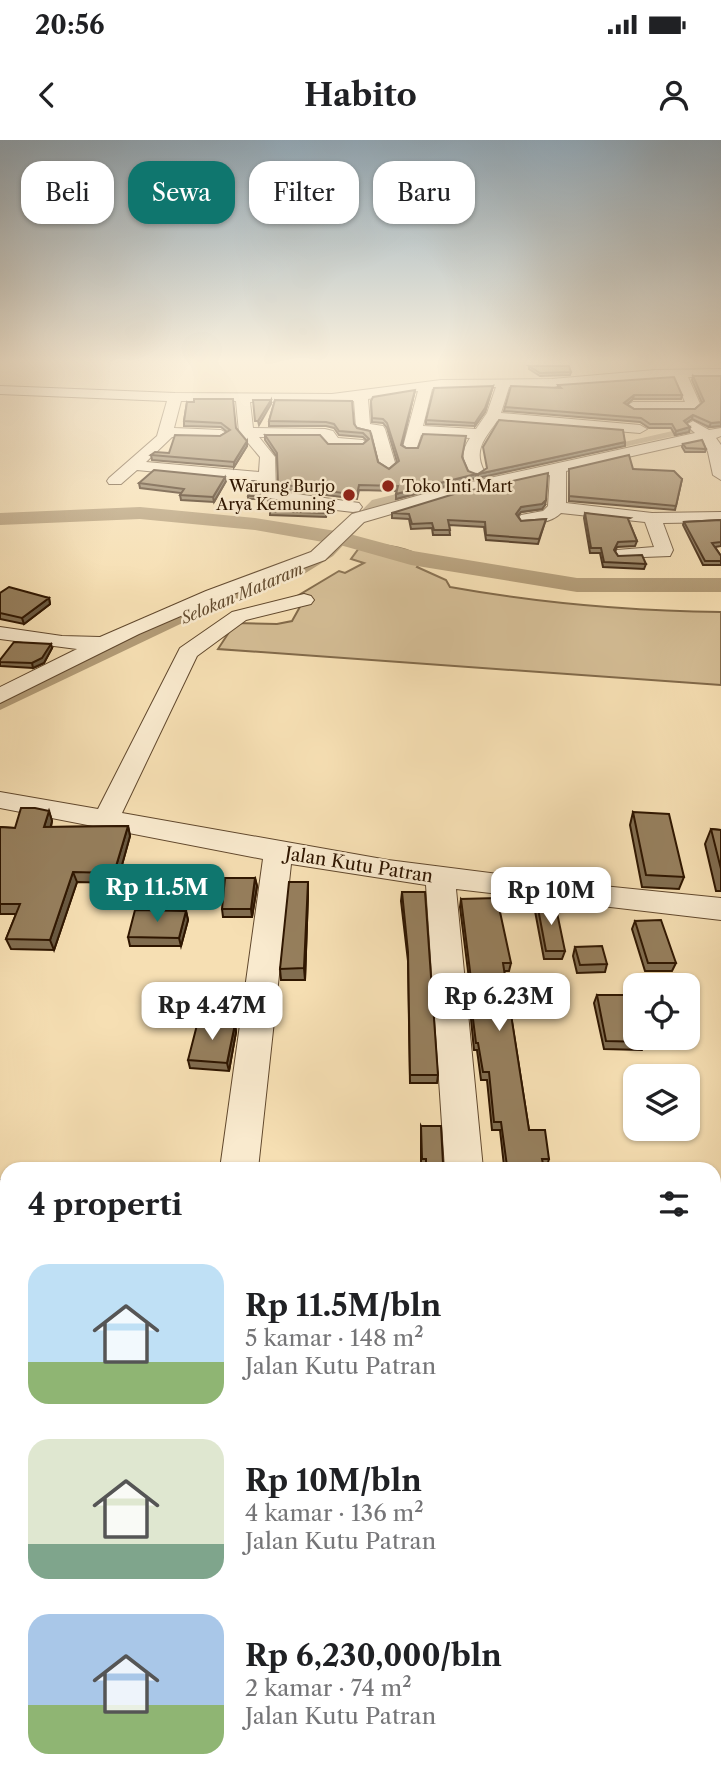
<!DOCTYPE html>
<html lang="id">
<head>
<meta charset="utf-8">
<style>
  :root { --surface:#fff; --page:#f6f6f6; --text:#202124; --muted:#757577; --accent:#0f766e }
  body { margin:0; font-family:"Libre Caslon Text",serif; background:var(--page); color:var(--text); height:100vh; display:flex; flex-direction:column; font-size:26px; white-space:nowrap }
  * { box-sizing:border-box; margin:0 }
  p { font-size:23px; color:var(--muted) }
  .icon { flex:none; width:38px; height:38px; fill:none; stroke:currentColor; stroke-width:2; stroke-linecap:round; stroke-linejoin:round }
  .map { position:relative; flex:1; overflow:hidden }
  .panel { position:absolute; left:0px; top:1022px; width:721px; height:623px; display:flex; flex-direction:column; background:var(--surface); border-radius:21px 21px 0 0; box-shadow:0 2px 5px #0004 }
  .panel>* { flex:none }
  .banner { position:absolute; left:21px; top:21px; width:679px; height:63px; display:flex; gap:14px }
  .tools { position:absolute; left:623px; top:833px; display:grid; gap:14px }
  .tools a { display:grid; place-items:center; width:77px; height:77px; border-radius:14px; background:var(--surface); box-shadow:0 2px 5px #0004; font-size:35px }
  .price { position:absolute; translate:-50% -60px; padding:0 16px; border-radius:14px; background:#fff; color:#222; font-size:23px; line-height:46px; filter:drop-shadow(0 2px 4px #0008) }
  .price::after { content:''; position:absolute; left:50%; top:42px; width:21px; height:16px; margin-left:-10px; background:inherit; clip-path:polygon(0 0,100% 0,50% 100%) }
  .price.active { background:var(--accent); color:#fff }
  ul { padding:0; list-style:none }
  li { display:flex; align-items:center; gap:21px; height:175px; padding:0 28px }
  li span { display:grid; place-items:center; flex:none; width:196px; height:140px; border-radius:21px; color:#555 }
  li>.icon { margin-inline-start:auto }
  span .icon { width:84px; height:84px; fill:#fffc; stroke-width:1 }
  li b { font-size:30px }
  h2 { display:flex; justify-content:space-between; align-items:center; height:84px; padding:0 28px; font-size:30px }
  .tag { padding:0 24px; border-radius:21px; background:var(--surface); box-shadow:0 2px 5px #0004; font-size:24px; line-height:63px }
  .tag.active { background:var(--accent); color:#fff }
  .status { display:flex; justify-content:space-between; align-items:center; height:49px; padding:0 35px; background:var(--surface); direction:ltr }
  .status svg { height:19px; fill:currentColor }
  header { display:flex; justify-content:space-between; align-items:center; height:91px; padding:0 28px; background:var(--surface); font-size:32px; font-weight:800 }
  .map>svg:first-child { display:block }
  .green { fill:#d4bd95; stroke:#826a4a; stroke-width:2 }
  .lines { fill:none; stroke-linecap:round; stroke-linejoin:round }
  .canal { fill:#b29b76; fill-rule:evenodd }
  .river { fill:#b29b76; fill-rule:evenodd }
  .minor-casing { stroke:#61482d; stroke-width:2 }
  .minor { fill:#f9eace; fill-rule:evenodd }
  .wall { fill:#816d50; stroke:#2f1600; stroke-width:2 }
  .shaded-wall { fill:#695941; stroke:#2f1600; stroke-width:2 }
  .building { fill:#967f5d; stroke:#2f1600; stroke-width:2 }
  .poi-dot { fill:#8f2418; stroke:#f9eace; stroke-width:2.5 }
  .labels { text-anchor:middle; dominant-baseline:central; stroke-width:5; stroke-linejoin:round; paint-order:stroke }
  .far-poi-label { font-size:16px; fill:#2f1600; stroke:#f9eace; text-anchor:end }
  .far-water-label { font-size:16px; font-style:italic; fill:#634b2f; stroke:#f9eace }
  .street-label { font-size:18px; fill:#2f1600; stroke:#f9eace }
</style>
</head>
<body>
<div class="status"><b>20:56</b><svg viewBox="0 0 49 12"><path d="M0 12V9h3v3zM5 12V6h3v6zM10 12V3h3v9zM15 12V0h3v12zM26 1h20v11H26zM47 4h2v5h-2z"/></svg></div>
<header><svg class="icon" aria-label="back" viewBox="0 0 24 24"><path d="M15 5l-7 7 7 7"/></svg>Habito<svg class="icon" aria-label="person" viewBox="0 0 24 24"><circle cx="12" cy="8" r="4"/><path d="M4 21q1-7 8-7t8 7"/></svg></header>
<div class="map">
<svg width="721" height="1645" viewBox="0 0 721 1645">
  <rect width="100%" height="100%" fill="#f6dfb3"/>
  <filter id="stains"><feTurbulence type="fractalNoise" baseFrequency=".00286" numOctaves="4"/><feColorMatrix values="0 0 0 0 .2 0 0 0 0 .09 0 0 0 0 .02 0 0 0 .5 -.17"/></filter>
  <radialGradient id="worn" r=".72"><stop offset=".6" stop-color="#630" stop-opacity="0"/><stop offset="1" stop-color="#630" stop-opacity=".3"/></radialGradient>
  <path class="green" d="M 362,404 C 382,404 407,407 424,418 L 417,427 L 446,440 L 450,447 C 539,463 629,471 721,472 L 721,545 L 218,509 L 235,483 L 277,484 L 292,481 L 301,465 L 294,458 L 339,431 L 345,433 L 364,423 L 351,419 Z"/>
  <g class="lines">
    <path class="canal" d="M 721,280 L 721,286 L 595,313 L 589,310 Z
      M 507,327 L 513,330 L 511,332 L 380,366 L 333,416 L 304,434 L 216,467 L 0,570 L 0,559 L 206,461 L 294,428 L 323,410 L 372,360 Z"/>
    <path class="river" d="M 140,367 L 255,378 L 342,392 L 413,411 L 577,438 L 721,438 L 721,452 L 577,452 L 411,425 L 340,405 L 255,390 L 140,379 L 0,385 L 0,373 Z"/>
    <g class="minor-casing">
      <path id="minor" d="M 721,229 L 721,237 L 688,237 L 701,266 L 694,270 L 633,270 L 626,266 L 633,262 L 685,262 L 675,238 L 552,247 L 509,247 L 501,273 L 640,285 L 647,289 L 640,293 L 497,281 C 485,299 473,309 484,331 L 476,336 L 470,334 C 462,321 461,311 470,298 L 421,295 L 416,310 L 406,310 L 403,307 L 418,251 L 368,259 L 370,284 L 383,286 L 385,289 L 396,326 L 388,331 L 380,326 L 372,293 L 358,290 L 356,287 L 354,261 L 250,262 L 253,288 L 325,289 L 333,291 L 338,298 L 363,300 L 366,303 L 363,306 L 328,306 L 322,297 L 259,297 L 275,317 L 276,351 L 359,363 L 362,367 L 359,371 L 353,372 L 285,364 L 262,358 L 258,342 L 137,330 L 121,344 L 109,344 L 107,341 L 109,338 L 157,296 L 167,261 L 0,254 L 0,246 L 175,253 L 332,254 L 441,240 L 552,239 L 655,230 ZM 496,247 L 487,273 L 476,289 L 423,286 L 432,249 ZM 181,261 L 236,261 L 239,292 L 260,317 L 259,332 L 146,322 L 172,297 L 221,298 L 228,294 L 221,290 L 174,288 Z
        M 693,281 L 709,290 L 721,288 L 721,296 L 716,298 L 721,305 L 721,340 L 713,335 L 708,312 L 703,300 L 566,331 L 566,363 L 652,373 L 721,372 L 721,382 L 663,383 L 673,410 L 670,416 L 617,418 L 615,414 L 617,410 L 654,407 L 645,382 L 561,373 C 552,382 533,386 521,383 L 518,379 L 521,375 L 543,371 L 548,366 L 550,335 L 453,356 L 364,382 L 325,420 L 220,459 L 139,494 L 0,563 L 0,547 L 77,509 L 0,499 L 0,487 L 62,496 L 100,497 L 206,451 L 311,412 L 352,374 L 449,347 L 695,293 L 686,285 Z
        M 304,454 L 311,456 L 314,460 L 311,464 L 246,480 L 197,516 L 122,673 L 388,720 L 554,741 L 721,758 L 721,780 L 456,749 L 483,1029 L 445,1029 L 426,745 L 291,724 L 258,1029 L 220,1029 L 263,719 L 0,668 L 0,652 L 98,669 L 180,508 L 232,472 Z
        M 3,1039 L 7,1040 L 7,1087 L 0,1090 L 0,1040 Z
        M 714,1113 L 721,1113 L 721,1153 L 714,1153 Z
        M 7,1222 L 7,1266 L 0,1267 L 0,1223 Z
        M 714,1411 L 721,1413 L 721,1504 L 714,1501 Z
        M 714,1525 L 721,1526 L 721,1580 L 714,1579 Z
        M 0,1528 L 7,1528 L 7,1582 L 0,1582 Z
        M 114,1638 L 172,1638 L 171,1645 L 113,1645 Z
        M 570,1638 L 628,1638 L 628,1645 L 570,1645 Z"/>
    </g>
    <use href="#minor" class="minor"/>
  </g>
  <path class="wall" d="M 529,226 L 571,232 L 570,235 L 540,236 L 529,229 Z
    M 693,236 L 721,286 L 709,287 L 692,279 L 686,283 L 689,292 L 675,295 L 671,288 L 649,288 L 640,282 L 504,271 L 505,267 L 558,247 L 558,245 L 682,255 L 681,259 L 633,259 L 627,264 L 634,269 L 695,269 L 702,263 L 692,240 Z
    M 493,246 L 485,272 L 475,286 L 426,284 L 426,280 Z
    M 414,254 L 402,305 L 406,308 L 462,317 L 468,331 L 476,338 L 396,359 L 397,351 L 359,350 L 357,359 L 279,349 L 277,317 L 265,300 L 265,295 L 328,304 L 363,304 L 367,301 L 363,297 L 339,295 L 334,288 L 326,286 L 269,286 L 269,281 L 275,260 L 354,284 L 357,288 L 370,291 L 378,322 L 389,329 L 397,322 L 387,288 L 383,283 L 372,282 L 371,261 Z
    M 187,262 L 236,288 L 247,306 L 234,327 L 152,320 L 151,315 L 169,313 L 220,296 L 227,292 L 221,287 L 184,286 L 184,281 Z
    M 683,304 L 706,309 L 705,312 L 685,312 L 682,307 Z
    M 569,329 L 633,329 L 682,339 L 675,370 L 569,361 Z
    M 226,341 L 214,362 L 181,360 L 180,355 L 181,353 L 140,348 L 139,343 Z
    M 248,356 L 260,356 L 260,359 L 248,359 Z
    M 545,365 L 542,369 L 521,372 L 518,376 L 521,381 L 546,379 L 538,404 L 486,400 L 484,387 L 449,385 L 450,395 L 433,395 L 432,388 L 411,389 L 409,379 L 392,378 L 392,373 Z
    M 267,366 L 327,372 L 326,377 L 270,375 L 270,370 L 268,370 Z
    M 585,373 L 629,382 L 637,401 L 635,406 L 617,407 L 615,411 L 618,416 L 646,424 L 644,429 L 603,427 L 600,413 L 590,413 L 584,378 Z
    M 721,380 L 721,406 L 715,407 L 721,416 L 721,425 L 703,425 L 683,385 L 684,382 Z
    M 0,453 L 49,458 L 50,464 L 24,484 L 0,479 Z
    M 52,508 L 44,523 L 33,528 L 0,526 L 0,520 Z
    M 49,671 L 52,681 L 51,687 L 128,686 L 130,696 L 117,743 L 77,742 L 54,810 L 11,809 L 6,799 L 16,774 L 0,774 L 0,687 L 15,688 Z
    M 633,672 L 684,737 L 679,749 L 642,747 L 630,685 Z
    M 711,689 L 721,690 L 721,751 L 716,751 L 705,704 Z
    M 255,738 L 257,746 L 252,777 L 223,777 L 222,769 Z
    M 402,752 L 438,935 L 437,943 L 410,943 L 408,821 L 401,761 Z
    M 308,754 L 305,840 L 281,840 L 280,829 Z
    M 461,759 L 511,823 L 509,831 L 504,831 L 529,990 L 549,1019 L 547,1026 L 543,1026 L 544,1029 L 494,1029 L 494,1026 L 504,1026 L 500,990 L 492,990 L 487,940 L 481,940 L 477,910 L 474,910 L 471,879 L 473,871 L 460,767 Z
    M 537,763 L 565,811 L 562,819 L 544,819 L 535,771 Z
    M 186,771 L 188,780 L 181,806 L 130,806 L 128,797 Z
    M 635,781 L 676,823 L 672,831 L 645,831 L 632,789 Z
    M 575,807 L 607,824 L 605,832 L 577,833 L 573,816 Z
    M 597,855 L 646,902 L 642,910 L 604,909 L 594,863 Z
    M 235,884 L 236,892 L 229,931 L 190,928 L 188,920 Z
    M 421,986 L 443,1023 L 458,1029 L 425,1029 L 425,1026 L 421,1026 Z
    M 7,1081 L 7,1122 L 0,1122 L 0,1084 Z
    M 714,1149 L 721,1149 L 721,1178 L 714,1177 Z
    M 7,1193 L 7,1323 L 0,1323 L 0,1264 L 4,1263 L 4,1221 L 0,1219 L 0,1201 Z
    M 714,1265 L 721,1265 L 721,1309 L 715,1308 L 714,1303 Z
    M 631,1638 L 714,1638 L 721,1645 L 629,1645 Z"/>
  <path class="shaded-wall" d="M 493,246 L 485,272 L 475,286 L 475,283 Z
    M 415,250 L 414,254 L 401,309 L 401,305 Z
    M 634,255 L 633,259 L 624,267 L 624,263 Z
    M 271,260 L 271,264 L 259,285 L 258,281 Z
    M 693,275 L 692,279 L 683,285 L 684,281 Z
    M 721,282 L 721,286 L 709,287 L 711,283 Z
    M 690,287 L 689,292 L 675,295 L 676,291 Z
    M 247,301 L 247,306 L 234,327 L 234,322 Z
    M 625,302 L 625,306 L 478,338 L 478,334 Z
    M 476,334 L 476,338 L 396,359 L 396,354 Z
    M 225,337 L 226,341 L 214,362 L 213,357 Z
    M 546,360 L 545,365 L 542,369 L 521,372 L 515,379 L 516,374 L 521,367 Z
    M 49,458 L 50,464 L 24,484 L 22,478 Z
    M 51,504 L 52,508 L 44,523 L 33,528 L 32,523 Z
    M 49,671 L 52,681 L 48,697 L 44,687 Z
    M 128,686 L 130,696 L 117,743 L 114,733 Z
    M 73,732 L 77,742 L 54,810 L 50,800 Z
    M 255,738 L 257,746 L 252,777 L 251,769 Z
    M 308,742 L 308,754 L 305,840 L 304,828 Z
    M 186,771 L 188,780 L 181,806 L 179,798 Z
    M 235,884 L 236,892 L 229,931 L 227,923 Z
    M 93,1638 L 99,1638 L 99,1645 L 93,1645 Z"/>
  <path class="building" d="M 529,226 L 569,226 L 571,232 L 540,233 Z
    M 693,236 L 721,236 L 721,282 L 711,283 L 693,275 L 684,281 L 690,287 L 676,291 L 672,284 L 650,284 L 641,278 L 505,267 L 511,246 L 561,248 L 558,245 L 674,237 L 682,255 L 634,255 L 624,263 L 634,269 L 695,269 L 704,261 Z
    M 493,246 L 485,268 L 475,283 L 426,280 L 434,248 Z
    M 415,250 L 401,305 L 406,308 L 418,308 L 423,294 L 466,296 L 462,317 L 468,331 L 476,334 L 396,354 L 398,346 L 359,345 L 357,355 L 278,344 L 277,313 L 265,295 L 320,295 L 328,304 L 363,304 L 369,299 L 363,293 L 339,291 L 334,284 L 326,282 L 269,281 L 275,260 L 352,261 L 354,284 L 357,288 L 370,291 L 378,322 L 389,329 L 399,321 L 387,283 L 383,279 L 372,278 L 371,261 L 373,257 Z
    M 194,259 L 233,259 L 236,288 L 247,301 L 234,322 L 151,315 L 155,312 L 169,313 L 175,295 L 220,296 L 230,290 L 221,283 L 184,281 L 187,262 L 194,262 Z
    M 253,260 L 271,260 L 258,281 L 255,281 Z
    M 499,280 L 623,290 L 625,302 L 478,334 L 487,328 L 483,307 Z
    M 702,300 L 706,309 L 686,308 L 683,304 Z
    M 629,315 L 633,329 L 674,331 L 682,339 L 676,366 L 569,356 L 569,329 Z
    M 154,330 L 225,337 L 213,357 L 180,355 L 184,349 L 139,343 Z
    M 548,333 L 546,360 L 542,364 L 521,367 L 516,374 L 521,381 L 546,379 L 539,399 L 486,395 L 485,382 L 448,380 L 450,390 L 434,390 L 432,383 L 412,384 L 409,374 L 392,373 L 454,354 Z
    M 252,341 L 256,341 L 260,356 L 248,356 Z
    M 269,359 L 327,368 L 326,373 L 270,371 L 271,366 L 267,366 Z
    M 585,373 L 630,378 L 628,379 L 637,401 L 618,402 L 614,410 L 618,416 L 642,415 L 646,424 L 604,422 L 601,408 L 591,408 Z
    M 721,380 L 721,402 L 712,403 L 721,416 L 721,421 L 705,421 L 684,382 Z
    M 9,447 L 49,458 L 22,478 L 0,473 L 0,453 Z
    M 14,502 L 51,504 L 42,518 L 32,523 L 0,522 L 0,520 Z
    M 21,668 L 35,668 L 49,671 L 44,687 L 128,686 L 114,733 L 73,732 L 50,800 L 6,799 L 20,764 L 0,764 L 0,687 L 15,688 Z
    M 633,672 L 669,674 L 684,737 L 646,735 Z
    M 711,689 L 721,690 L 721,729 Z
    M 225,738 L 255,738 L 251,769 L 222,769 Z
    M 289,742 L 308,742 L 304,828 L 280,829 Z
    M 402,752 L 425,752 L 438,935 L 410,935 L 408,812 Z
    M 497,758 L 511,823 L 503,823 L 529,990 L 545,990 L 549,1019 L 542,1019 L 544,1029 L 495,1029 L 494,1026 L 507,1026 L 501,982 L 494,982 L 489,932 L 483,932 L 478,903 L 476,903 L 472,871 L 475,871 L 461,759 Z
    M 537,763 L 555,763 L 565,811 L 546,811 Z
    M 135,770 L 186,771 L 179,798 L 128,797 Z
    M 661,780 L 676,823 L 648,823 L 635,781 Z
    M 602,806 L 607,824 L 580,825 L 575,807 Z
    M 597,855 L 634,855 L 635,859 L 635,898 L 645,898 L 646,902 L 606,901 Z
    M 198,881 L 235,884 L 227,923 L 188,920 Z
    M 421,986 L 441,986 L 443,1023 L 458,1025 L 458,1029 L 426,1029 L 426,1019 L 422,1019 Z
    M 7,1081 L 7,1116 L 0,1116 L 0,1084 Z
    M 714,1149 L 721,1149 L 721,1172 L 714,1171 Z
    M 2,1193 L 7,1193 L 7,1319 L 0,1319 L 0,1264 L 4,1263 L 4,1217 L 0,1216 L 0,1201 Z
    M 714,1265 L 721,1265 L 721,1304 Z
    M 0,1455 L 7,1455 L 7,1525 L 0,1525 Z
    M 2,1570 L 7,1570 L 7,1638 L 93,1638 L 93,1645 L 0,1645 L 0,1584 L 2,1582 Z
    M 714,1574 L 721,1575 L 721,1645 L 637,1645 L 638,1640 L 636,1638 L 714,1638 Z
    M 217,1638 L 288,1638 L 288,1645 L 216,1645 Z
    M 337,1638 L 485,1638 L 486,1645 L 337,1645 Z
    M 495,1638 L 581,1638 L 573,1640 L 574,1645 L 507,1645 Z"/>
  <linearGradient id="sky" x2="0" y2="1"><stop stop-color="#92aaba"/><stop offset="0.49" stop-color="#fbf1dd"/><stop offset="1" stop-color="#fbf1dd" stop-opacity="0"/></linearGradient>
  <rect width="721" height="451" fill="url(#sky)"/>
  <g class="poi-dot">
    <circle cx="388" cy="346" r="7"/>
    <circle cx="349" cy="355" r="7"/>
  </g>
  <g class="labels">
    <g class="far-poi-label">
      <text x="335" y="346">Warung Burjo<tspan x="335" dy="18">Arya Kemuning</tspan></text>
      <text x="402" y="346" text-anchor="start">Toko Inti Mart</text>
    </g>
    <g class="far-water-label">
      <text transform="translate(242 453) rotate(-23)">Selokan Mataram</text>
    </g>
    <g class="street-label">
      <text transform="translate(359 725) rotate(9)">Jalan Kutu Patran</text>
    </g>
  </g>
  <rect width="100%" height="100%" filter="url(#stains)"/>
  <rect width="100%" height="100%" fill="url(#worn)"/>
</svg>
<div class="tools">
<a><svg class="icon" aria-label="locate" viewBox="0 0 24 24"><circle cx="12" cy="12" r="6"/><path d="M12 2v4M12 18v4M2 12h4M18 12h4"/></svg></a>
<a><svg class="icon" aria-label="layers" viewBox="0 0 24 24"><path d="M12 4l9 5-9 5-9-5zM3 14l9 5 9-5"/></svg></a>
</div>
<b class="price active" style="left:157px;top:784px">Rp 11.5M</b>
<b class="price" style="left:551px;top:787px">Rp 10M</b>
<b class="price" style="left:499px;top:893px">Rp 6.23M</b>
<b class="price" style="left:212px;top:902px">Rp 4.47M</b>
<div class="banner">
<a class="tag">Beli</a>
<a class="tag active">Sewa</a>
<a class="tag">Filter</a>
<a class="tag">Baru</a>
</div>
<section class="panel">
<h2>4 properti<svg class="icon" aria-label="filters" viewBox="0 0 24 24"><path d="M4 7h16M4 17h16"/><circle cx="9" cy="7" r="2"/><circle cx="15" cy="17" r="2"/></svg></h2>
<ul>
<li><span style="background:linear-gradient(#bfe0f5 70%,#8fb573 0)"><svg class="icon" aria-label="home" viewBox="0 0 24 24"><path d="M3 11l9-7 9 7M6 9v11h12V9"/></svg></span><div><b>Rp 11.5M/bln</b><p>5 kamar · 148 m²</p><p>Jalan Kutu Patran</p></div></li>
<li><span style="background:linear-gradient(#dfe7d0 75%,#7fa58c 0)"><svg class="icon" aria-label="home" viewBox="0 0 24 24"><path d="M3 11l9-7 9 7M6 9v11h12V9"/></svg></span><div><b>Rp 10M/bln</b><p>4 kamar · 136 m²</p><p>Jalan Kutu Patran</p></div></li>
<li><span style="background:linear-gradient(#a9c7e8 65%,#8fb573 0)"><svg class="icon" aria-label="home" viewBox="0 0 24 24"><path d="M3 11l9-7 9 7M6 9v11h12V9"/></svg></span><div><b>Rp 6,230,000/bln</b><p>2 kamar · 74 m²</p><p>Jalan Kutu Patran</p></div></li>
</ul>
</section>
</div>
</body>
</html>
